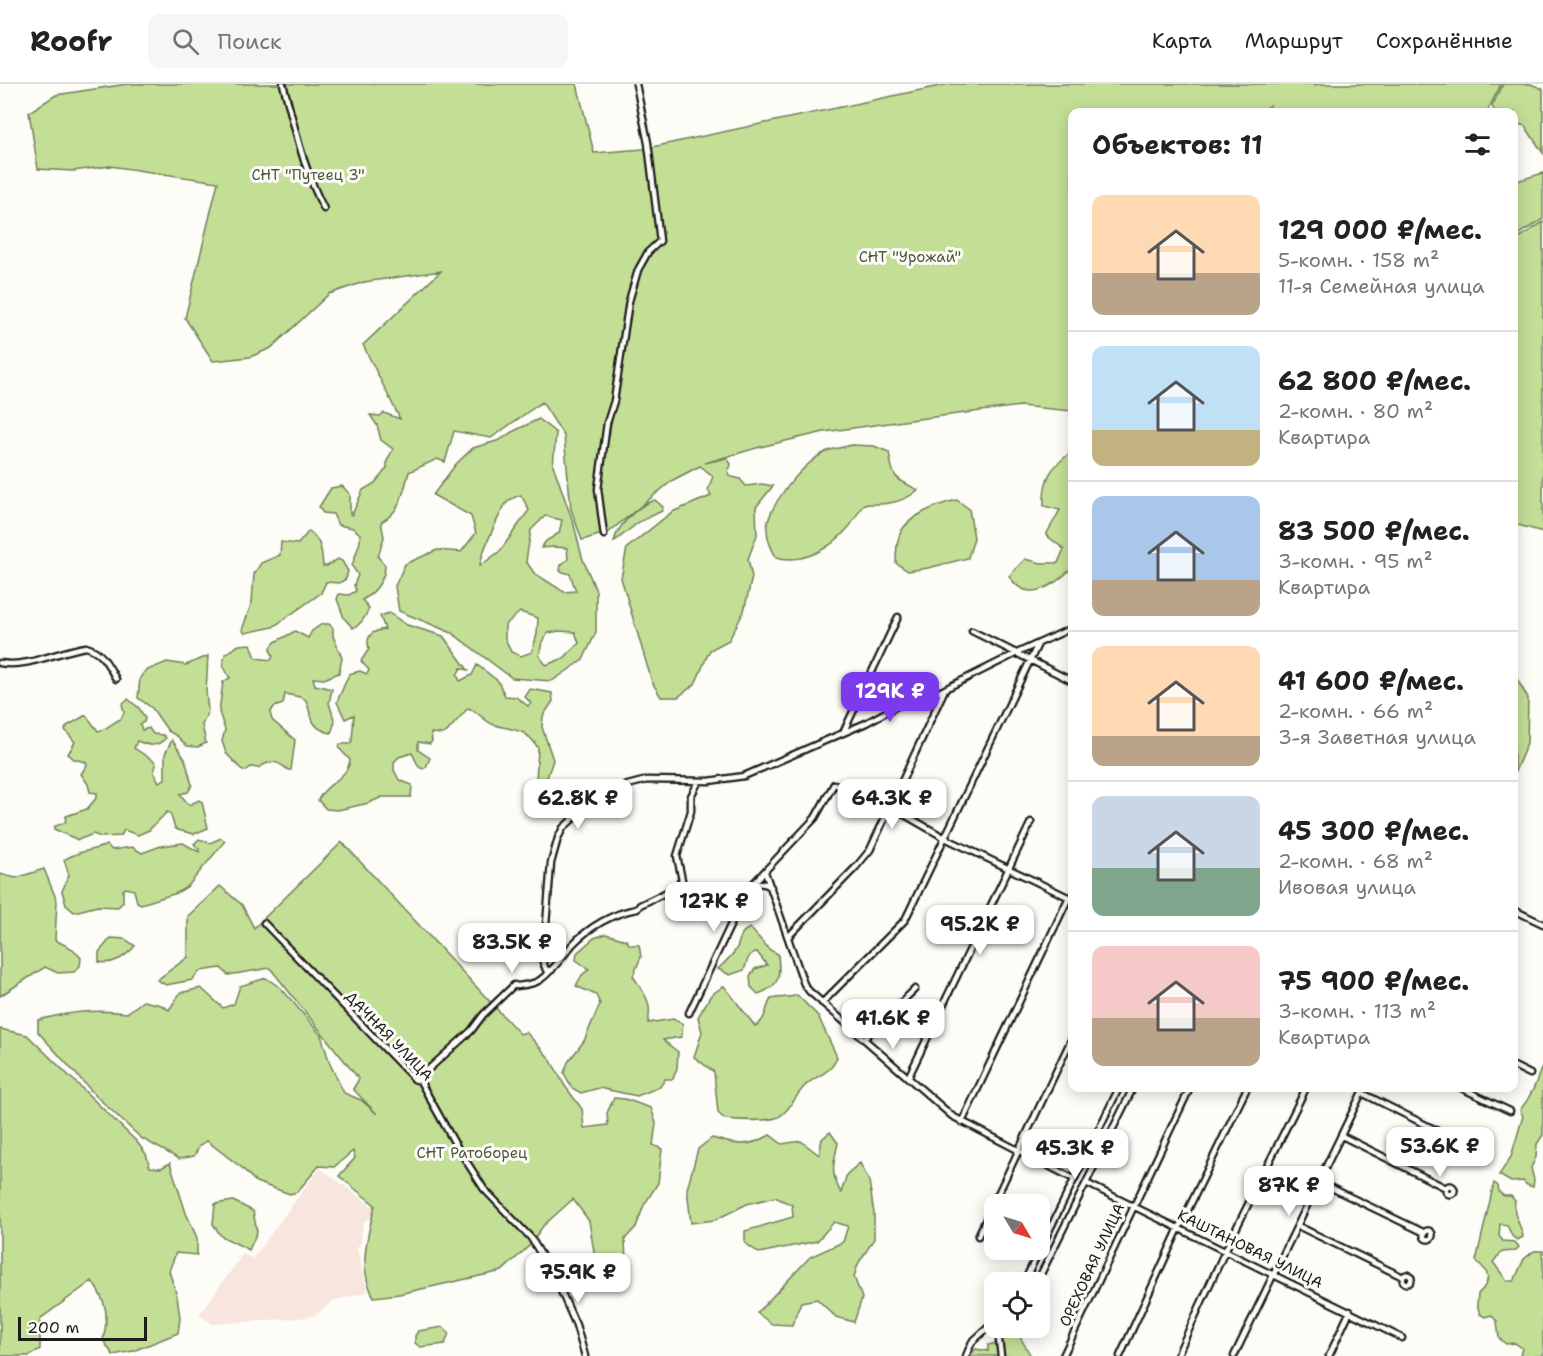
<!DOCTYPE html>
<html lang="ru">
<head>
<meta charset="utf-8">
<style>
  :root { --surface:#fff; --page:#f6f6f6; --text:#222; --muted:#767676; --line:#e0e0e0; --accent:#7c3aed }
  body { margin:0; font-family:"Shantell Sans",sans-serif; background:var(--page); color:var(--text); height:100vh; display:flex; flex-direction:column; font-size:22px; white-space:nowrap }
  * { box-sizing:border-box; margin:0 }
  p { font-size:20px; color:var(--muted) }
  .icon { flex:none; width:33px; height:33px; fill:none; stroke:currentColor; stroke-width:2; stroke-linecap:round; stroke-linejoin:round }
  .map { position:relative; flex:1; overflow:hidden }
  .side { position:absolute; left:1068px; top:24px; width:450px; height:984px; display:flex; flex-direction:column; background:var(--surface); border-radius:12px; box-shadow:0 3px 15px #0003 }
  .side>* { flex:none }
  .needle { width:39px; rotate:128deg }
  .buttons { position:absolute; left:984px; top:1110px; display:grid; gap:12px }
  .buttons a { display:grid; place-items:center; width:66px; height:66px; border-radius:12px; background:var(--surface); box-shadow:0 3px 15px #0003; font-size:30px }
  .scale { position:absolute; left:18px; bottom:15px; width:129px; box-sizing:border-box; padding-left:6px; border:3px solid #1c1c1c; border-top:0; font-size:16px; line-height:21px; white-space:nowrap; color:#1c1c1c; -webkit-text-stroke:4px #fdfcf7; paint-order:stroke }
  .price { position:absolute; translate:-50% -51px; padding:0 14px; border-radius:12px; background:#fff; color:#222; font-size:20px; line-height:39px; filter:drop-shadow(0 2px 3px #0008) }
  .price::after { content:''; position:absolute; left:50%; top:36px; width:18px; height:14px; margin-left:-9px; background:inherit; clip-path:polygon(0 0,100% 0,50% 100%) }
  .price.active { background:var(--accent); color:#fff }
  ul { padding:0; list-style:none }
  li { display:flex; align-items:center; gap:18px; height:150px; padding:0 24px }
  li+li { border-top:2px solid var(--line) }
  li span { display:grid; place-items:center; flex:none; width:168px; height:120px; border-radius:12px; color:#555 }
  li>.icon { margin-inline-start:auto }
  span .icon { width:72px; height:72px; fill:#fffc; stroke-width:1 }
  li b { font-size:26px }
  h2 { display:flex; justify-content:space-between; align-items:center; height:72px; padding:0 24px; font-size:26px }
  header { display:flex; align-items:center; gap:36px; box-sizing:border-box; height:84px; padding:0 30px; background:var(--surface); border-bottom:2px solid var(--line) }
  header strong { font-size:28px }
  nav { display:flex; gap:33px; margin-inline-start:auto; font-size:21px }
  .search { width:420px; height:54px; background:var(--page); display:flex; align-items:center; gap:15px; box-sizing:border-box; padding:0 21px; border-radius:12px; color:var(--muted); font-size:22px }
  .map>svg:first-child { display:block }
  .built { fill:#f8e6de }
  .green { fill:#c3df96; stroke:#707e59; stroke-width:1.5; fill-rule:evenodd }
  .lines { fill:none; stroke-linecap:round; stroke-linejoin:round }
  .street-casing { stroke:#1c1c1c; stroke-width:9 }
  .street { stroke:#fdfcf7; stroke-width:4.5 }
  .labels { text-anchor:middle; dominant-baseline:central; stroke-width:6; stroke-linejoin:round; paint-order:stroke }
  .park-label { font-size:15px; fill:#4e5641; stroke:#fdfcf7 }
  .street-label { font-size:15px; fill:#1c1c1c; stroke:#fdfcf7 }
</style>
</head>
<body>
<header>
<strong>Roofr</strong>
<div class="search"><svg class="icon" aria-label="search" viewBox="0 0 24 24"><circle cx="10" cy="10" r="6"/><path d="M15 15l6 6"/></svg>Поиск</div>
<nav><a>Карта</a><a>Маршрут</a><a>Сохранённые</a></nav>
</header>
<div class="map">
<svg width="1543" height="1272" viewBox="0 0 1543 1272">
  <rect width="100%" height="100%" fill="#fdfcf7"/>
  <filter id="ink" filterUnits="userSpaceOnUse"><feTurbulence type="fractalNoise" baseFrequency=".0167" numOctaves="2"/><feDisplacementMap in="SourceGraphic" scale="12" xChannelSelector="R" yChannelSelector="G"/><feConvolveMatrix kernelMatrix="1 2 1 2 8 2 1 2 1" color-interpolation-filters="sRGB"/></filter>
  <g filter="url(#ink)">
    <path class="built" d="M 320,1084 L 375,1124 L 370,1133 L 363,1139 L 361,1159 L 357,1164 L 368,1208 L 333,1217 L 316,1231 L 300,1234 L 212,1240 L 199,1231 L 243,1170 L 252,1175 Z"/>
    <path class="green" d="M 127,0 L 577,0 L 594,69 L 643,65 L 949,0 L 1315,0 L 1315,2 L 1316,0 L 1501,0 L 1487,28 L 1271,28 L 1270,21 L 1267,23 L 1268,28 L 1219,28 L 1218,24 L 1213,22 L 1214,28 L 1072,28 L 1072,327 L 1020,322 L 918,335 L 824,348 L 760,363 L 705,379 L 727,374 L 731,380 L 730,384 L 728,385 L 729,392 L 740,395 L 746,402 L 762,400 L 773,402 L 756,423 L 757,451 L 748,475 L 752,493 L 744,527 L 729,556 L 710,566 L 695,600 L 678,613 L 661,613 L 652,598 L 621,494 L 627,464 L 672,428 L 711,412 L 708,406 L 713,392 L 700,382 L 673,396 L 609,448 L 582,456 L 571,425 L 564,352 L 542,318 L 491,354 L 454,347 L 445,378 L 437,375 L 409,388 C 403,409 401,428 381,438 L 384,453 L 378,473 L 385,481 C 385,496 375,509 362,516 L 369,524 C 366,532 361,541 353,544 L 344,534 L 337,515 L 339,510 L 349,511 L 356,507 L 354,501 L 358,491 L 352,482 L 360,458 L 360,450 L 353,444 L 338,441 L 333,430 L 323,429 L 319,423 L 331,404 L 342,402 L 350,410 L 350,430 L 352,431 L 363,406 L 375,399 L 387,384 L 387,377 L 393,365 L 381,356 L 377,341 L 370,331 L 380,332 L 384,329 L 400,335 L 363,261 L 441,187 L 364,198 L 329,210 L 271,264 L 250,273 L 213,277 L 185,234 L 218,98 L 110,82 L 73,87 L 38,85 L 29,28 L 56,11 Z
      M 1503,0 L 1531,0 L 1543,5 L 1543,69 L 1525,42 L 1514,39 L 1514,28 L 1495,28 L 1492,22 Z
      M 1543,89 L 1543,135 L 1514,153 L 1514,91 L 1517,97 Z
      M 1543,138 L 1543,448 L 1514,440 L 1514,157 Z
      M 539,335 L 556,349 L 553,381 L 574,441 L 582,473 L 596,507 L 596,548 L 583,576 L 552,597 L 512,594 L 452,549 L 399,527 L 395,502 L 405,480 L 437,466 L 461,468 L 476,449 L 471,432 L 433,411 L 456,380 L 473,364 L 500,356 L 512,348 ZM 521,411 L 529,426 L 500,467 L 480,482 C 481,469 498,433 505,421 C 509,415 514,413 521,411 ZM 545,432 L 562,436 L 559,449 L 546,457 L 541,464 L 555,463 L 567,464 L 568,475 L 561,481 L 560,487 L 570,490 L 576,507 L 564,508 L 534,489 L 526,477 L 531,446 ZM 520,528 L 538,534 L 537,550 L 532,568 L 521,572 L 511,568 L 505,554 L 505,541 ZM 559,547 L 575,548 L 579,559 L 564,574 L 546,581 L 539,572 L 542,558 L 548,549 Z
      M 852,361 L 874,362 L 889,368 C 893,396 895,394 918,406 C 903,419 885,421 864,420 C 858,427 855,436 849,443 C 831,464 804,481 776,473 C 770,462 765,451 768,438 C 774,414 807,375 830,366 C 837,364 845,363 852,361 Z
      M 1072,368 L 1072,484 C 1054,502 1027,521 1009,492 L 1025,475 L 1041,479 L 1058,479 L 1064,465 L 1046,451 L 1060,426 L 1044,422 C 1043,395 1050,383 1072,368 Z
      M 655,416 L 663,423 L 662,427 L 639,438 L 614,458 C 617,442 638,421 655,416 Z
      M 957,416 L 969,425 L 974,454 L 968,474 L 928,484 L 908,487 L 896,479 C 896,470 896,459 900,450 C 907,432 939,420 957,416 Z
      M 309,447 C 321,456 322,467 323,482 L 327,482 L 338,475 L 342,477 L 348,487 L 346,495 L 339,499 L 326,498 L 321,509 L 273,543 L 245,549 L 242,546 L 252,518 L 254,490 L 261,479 L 280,471 L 281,458 L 298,460 Z
      M 389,529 L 407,541 L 443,552 L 468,586 L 461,584 L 457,591 L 460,597 L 472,591 L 477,581 L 498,597 L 505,612 L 516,613 L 528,622 L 531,619 L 525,613 L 530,605 L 552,609 L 553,617 L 543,632 L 542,643 L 553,676 L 547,694 L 536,697 L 538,664 C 525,642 511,647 492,640 C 483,636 478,627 468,624 L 447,648 L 443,650 L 431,649 L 432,657 L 430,660 L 418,658 L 418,666 L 430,674 L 426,683 L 423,685 L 419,683 L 412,669 L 399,673 L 394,678 L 394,686 L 399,696 L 412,701 L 411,713 L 382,713 L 369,719 L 338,726 L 326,725 L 318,716 C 326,698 347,696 350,676 L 339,664 L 340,660 L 350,660 L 352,657 L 354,631 L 345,635 L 337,618 L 349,590 L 360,587 L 367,590 L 369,586 L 361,577 L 369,565 C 365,551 373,547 385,545 L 380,532 Z
      M 322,540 L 329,540 L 333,544 L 333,552 L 342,574 L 339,589 L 324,595 L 313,594 L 315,601 L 332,605 L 329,619 L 335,638 L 331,649 C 311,645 312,634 306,616 L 300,613 L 285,610 L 283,620 L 274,623 L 270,629 L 272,636 L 295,656 L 291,686 L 288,686 C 277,676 270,676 258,684 L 251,683 L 245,687 L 241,685 L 226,669 L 222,657 L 225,646 L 219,628 L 223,598 L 230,594 L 223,582 L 225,570 L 239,561 L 251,560 L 256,574 L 271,576 L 273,572 L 270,565 L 275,558 L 295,547 L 308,554 L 312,547 Z
      M 208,572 L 206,608 L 208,627 L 202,641 L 206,659 L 198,663 L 187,662 L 177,652 L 168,647 L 152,624 L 138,614 L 140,594 L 145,587 L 167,578 L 186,581 Z
      M 1514,590 L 1528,614 L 1527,659 L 1514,690 Z
      M 128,615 L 139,624 L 145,634 L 144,638 L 140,640 L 142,646 L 149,644 L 153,650 L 163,651 L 166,654 C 156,664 149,662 137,657 L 134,664 L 155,678 L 156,681 L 154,688 L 159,698 L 165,695 L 165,670 L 172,656 L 185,675 L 192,701 L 188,708 L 180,710 L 189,721 L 199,716 L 202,718 L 208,744 L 194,750 L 178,746 L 175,744 L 170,729 L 167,728 L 149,746 L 138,751 L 124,746 L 121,752 L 101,753 L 93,750 L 78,756 L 54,745 L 55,742 L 65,739 L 66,732 L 87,725 L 97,713 L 97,709 L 90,708 L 88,700 L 81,690 L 87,681 L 86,678 L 74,675 L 68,670 L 75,658 L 65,646 L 67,642 L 86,631 L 98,647 C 106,646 113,638 121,635 L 124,628 L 122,620 Z
      M 221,754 L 225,757 L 188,802 L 177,809 L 141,820 L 137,818 L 134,806 L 126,804 L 123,806 L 123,818 L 118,823 L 98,822 L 74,828 L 66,821 L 62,807 L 69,791 L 64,776 C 77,767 91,767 107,761 L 112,766 L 132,763 L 142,769 L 161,762 L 183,759 L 199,768 L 199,765 L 194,760 L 199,755 L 210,759 Z
      M 342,758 L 520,950 L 526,948 L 550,975 L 565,1002 L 582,1025 L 584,1044 L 608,1041 L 607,1029 L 614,1014 L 625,1015 L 651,1024 L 656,1039 L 653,1061 L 662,1065 L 658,1099 L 644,1121 L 636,1143 L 625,1155 L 626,1180 L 618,1186 L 607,1187 L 595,1174 L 589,1137 L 573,1115 L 543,1142 L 529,1162 L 502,1187 L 399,1210 L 374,1213 C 357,1184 368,1151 375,1121 L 339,1092 L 355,1074 L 353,1067 L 334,1083 L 319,1082 L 297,1108 L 290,1110 L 256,1098 L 242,1084 L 207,1057 L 200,1061 L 194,1072 L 179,1075 L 141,1054 L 96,1012 L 38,948 L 38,936 C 70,928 94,925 127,929 L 143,917 L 161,921 L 169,926 L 180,909 L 201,904 L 223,924 L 234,920 L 240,902 L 266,894 L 281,904 L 321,951 L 330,980 L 344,1009 L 361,1016 L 377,1030 L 353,1005 L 359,995 L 270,884 L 228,891 L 221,884 L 200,887 L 192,896 L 166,901 L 157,896 L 188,873 L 188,832 L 220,802 L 242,821 L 254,844 Z
      M 44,785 L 57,817 L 55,856 L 73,865 L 81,874 L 80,882 L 74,888 L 58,889 L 45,883 L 0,912 L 0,790 L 16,794 Z
      M 750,844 L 770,866 L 778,870 C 780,893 781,902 758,910 L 751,903 L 750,892 L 755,885 L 767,881 L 757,868 C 748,868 747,879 744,886 L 730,891 L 718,885 C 724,879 731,873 735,867 C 742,857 737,849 750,844 Z
      M 606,850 L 626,856 L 630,861 L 639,861 L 641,873 L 633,892 C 644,910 653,917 648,939 L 673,935 L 683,940 L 681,953 L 663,956 L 678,968 L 677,984 L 673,995 L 665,995 L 660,1003 L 637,1012 L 599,1004 L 581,1009 L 572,1004 L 564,989 L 568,978 L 584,957 L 600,920 L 596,911 L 576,902 L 582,891 L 589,885 L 576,876 L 577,869 L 594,854 Z
      M 111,854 L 125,855 L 135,862 C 125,873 114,881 99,878 L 99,868 Z
      M 724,902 L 755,942 C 766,938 765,924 771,915 C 780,912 788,915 797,911 L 818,932 L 837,973 C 831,991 816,990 804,1003 C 795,1012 788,1030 776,1034 C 760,1038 741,1036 725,1035 L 718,1029 L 714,988 L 694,973 L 702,948 L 698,933 L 711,911 Z
      M 0,945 L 27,951 L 137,1058 L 146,1070 L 150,1083 L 161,1084 L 170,1079 L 186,1129 L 197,1154 L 197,1171 L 176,1169 L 169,1187 L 177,1212 L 180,1234 L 178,1249 L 133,1267 L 113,1271 L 103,1256 C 109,1230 107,1219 92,1197 L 40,1235 L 40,1265 L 29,1272 L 0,1272 Z
      M 1543,983 L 1543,1051 L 1537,1060 L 1536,1073 L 1531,1084 L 1534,1096 L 1533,1103 L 1527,1101 L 1523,1097 L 1511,1098 L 1499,1091 L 1511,1073 L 1523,1032 L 1520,1026 C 1531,1013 1536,1000 1541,984 Z
      M 830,1048 L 838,1059 C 833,1082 830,1088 841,1109 L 847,1090 L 860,1079 L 869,1097 L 874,1129 L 874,1155 L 858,1180 L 854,1193 L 862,1214 L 854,1238 L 836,1233 L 817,1215 L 801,1218 L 792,1241 L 772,1240 L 757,1229 L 810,1173 L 843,1158 L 848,1142 L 834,1138 L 817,1157 L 759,1169 L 745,1159 L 745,1147 L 793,1133 L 792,1121 L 775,1113 L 747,1120 L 715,1136 L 691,1139 L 687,1105 L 698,1065 L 712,1054 C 736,1061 748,1064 770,1051 L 782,1060 L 801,1057 L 819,1071 L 822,1055 Z
      M 1494,1099 L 1498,1102 L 1499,1108 L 1504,1112 L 1511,1112 L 1515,1117 C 1512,1134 1521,1138 1523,1153 L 1517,1156 L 1512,1152 L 1507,1141 L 1500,1140 L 1499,1152 L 1503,1157 L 1515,1158 L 1519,1163 L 1515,1167 L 1502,1168 L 1493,1178 L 1507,1197 L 1514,1197 L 1524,1175 L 1534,1167 L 1543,1167 L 1543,1272 L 1520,1272 L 1522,1264 L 1515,1259 L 1506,1260 L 1499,1254 L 1497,1237 L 1491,1231 L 1485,1233 L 1480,1230 L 1477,1221 L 1478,1210 C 1492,1197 1490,1188 1476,1177 Z
      M 233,1117 L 253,1127 L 257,1148 L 249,1166 L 221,1152 L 213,1140 L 215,1120 Z
      M 443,1243 L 449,1249 L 445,1260 L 420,1263 L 415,1259 L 415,1252 L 418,1247 Z
      M 1006,1244 L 1015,1244 C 1021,1254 1025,1262 1031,1272 L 972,1272 L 971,1270 L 976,1265 L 988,1267 L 988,1261 L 1001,1258 Z"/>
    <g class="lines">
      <g class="street-casing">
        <path id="street" d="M 283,0 C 295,43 303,85 324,125
          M 604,451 L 598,405 L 607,339 L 614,317 L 629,217 L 638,186 L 648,168 L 660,157 L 648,59 L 636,0
          M 972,547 L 1072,597
          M 0,579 C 29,584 58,567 86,563 C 102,567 108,581 116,595
          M 843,649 L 898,533
          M 765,788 L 804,900 L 809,907 L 952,1032 L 1074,1095
          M 754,799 L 765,800 L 771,803
          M 1514,826 L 1543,840
          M 264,839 L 414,995 L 420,997 L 454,1058 L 484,1105 L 531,1154 L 540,1169 L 560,1205 L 576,1241 L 585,1272
          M 788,853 L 856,783 L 870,766 L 945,605
          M 552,886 L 546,886 L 543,878 L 551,779 L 558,754 L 563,744 L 609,702 L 620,703 L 647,696 L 709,697 L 744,692 L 866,639 L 897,622 L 929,613 L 1017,569 L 1072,544
          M 822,919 L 905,836 L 1038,560
          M 689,929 L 747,806 L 815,734 L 834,700 L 861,709 L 891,723 L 945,754 L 1072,815
          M 864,955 L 915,905
          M 1514,982 L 1530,990
          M 908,994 L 1031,738
          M 420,997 L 422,991 L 471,947 L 483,931 L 514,901 L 517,902 C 525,901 534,900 540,896 C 553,887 562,873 572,861 C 589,843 613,829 637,825 L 640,821 L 673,805 L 682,796 L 677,772 L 691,727 L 691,712 L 699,697
          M 1461,1004 L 1510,1027
          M 1362,1009 L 1466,1061
          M 962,1038 L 1069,813
          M 1342,1052 L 1446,1104
          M1466 1063a5 5 0 1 1 10 0a5 5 0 1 1-10 0Z
          M 1319,1098 L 1425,1149
          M 1086,1099 L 1402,1254
          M1445.5 1106a4.5 4.5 0 1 1 9 0a4.5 4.5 0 1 1-9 0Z
          M 1298,1142 L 1403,1193
          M1423.5 1151a4.5 4.5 0 1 1 9 0a4.5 4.5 0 1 1-9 0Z
          M 978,1152 L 1072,954
          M1402.5 1195a4.5 4.5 0 1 1 9 0a4.5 4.5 0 1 1-9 0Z
          M 1024,1198 L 1119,1004
          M 1037,1198 L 1133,1004
          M 1000,1244 L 998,1248 L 1001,1272
          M 966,1272 L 972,1258 L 994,1238
          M 1063,1272 L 1190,1004
          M 1120,1272 L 1179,1144 L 1247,1004
          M 1177,1272 L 1225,1167 L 1306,1004
          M 1234,1272 L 1364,1004
          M 1329,1272 L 1350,1227"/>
      </g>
      <use href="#street" class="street"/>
    </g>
  </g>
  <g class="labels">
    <g class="park-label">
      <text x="308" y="91">СНТ "Путеец 3"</text>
      <text x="910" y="173">СНТ "Урожай"</text>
      <text x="472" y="1069">СНТ Ратоборец</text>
    </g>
    <g class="street-label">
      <text transform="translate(389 952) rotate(46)">ДАЧНАЯ УЛИЦА</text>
      <text transform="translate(1250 1165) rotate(26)">КАШТАНОВАЯ УЛИЦА</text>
      <text transform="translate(1092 1181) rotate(-65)">ОРЕХОВАЯ УЛИЦА</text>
    </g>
  </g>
</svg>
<div class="buttons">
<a><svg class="needle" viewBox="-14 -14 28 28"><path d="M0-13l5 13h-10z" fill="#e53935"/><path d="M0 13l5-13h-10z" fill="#767676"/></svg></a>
<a><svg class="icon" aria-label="locate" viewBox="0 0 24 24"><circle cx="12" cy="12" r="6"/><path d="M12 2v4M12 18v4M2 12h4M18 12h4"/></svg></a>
</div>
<div class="scale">200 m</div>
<b class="price active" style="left:890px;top:639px">129K ₽</b>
<b class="price" style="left:578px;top:746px">62.8K ₽</b>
<b class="price" style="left:892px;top:746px">64.3K ₽</b>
<b class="price" style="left:714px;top:849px">127K ₽</b>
<b class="price" style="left:980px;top:872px">95.2K ₽</b>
<b class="price" style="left:512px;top:890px">83.5K ₽</b>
<b class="price" style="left:893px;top:966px">41.6K ₽</b>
<b class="price" style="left:1440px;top:1094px">53.6K ₽</b>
<b class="price" style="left:1075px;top:1096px">45.3K ₽</b>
<b class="price" style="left:1289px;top:1133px">87K ₽</b>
<b class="price" style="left:578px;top:1220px">75.9K ₽</b>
<section class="side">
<h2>Объектов: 11<svg class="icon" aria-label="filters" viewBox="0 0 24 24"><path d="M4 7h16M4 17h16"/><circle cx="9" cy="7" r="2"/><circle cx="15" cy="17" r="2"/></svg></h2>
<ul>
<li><span style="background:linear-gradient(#ffd9b3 65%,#b9a48a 0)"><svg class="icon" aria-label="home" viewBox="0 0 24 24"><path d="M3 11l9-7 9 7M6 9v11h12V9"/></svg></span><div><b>129 000 ₽/мес.</b><p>5-комн. · 158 m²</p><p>11-я Семейная улица</p></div></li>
<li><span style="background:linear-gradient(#bfe0f5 70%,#c2b280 0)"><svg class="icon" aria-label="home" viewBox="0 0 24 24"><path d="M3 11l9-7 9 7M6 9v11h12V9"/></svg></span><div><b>62 800 ₽/мес.</b><p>2-комн. · 80 m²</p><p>Квартира</p></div></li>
<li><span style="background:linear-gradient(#a9c7e8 70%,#b9a48a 0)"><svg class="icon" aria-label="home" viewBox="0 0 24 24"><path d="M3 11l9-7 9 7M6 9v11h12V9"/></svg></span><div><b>83 500 ₽/мес.</b><p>3-комн. · 95 m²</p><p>Квартира</p></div></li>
<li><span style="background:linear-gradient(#ffd9b3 75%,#b9a48a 0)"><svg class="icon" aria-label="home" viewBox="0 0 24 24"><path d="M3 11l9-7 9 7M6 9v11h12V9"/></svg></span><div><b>41 600 ₽/мес.</b><p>2-комн. · 66 m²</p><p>3-я Заветная улица</p></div></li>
<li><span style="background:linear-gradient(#c9d6e8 60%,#7fa58c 0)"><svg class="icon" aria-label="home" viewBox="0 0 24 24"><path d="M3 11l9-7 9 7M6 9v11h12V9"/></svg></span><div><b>45 300 ₽/мес.</b><p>2-комн. · 68 m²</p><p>Ивовая улица</p></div></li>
<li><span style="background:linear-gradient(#f6c9c9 60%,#b9a48a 0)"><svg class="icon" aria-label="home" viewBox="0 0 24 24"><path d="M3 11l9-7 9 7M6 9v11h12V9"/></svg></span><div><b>75 900 ₽/мес.</b><p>3-комн. · 113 m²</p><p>Квартира</p></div></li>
</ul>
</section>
</div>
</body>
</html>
